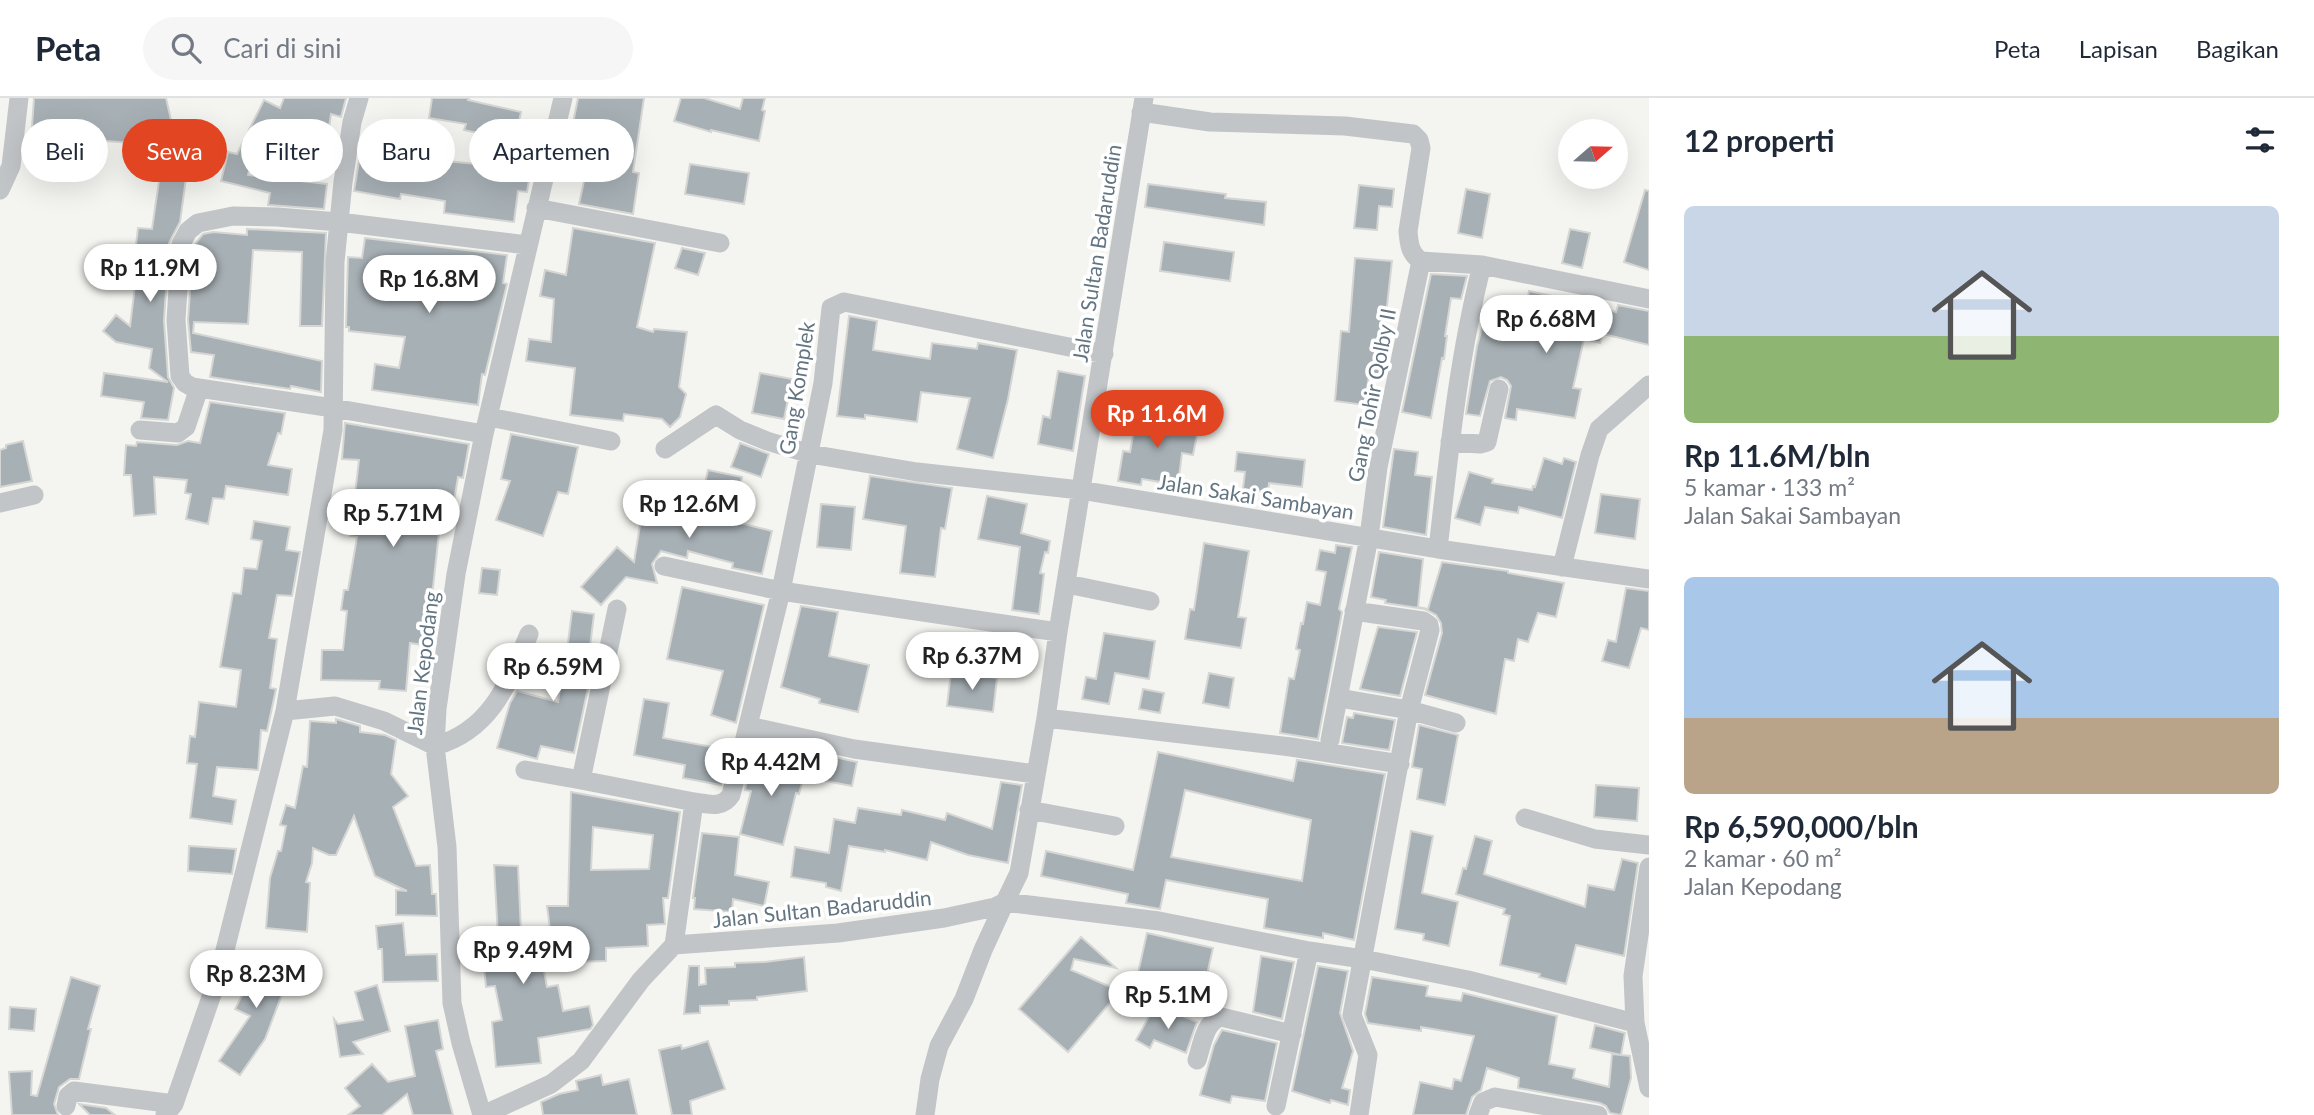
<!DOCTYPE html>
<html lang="id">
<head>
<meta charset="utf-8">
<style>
  :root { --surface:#fff; --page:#f6f6f7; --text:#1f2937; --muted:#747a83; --line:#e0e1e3; --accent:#e24522 }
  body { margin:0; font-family:Lato,sans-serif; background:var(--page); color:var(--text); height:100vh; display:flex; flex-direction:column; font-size:26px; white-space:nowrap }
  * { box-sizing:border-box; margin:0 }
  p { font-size:23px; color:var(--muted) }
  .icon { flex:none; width:38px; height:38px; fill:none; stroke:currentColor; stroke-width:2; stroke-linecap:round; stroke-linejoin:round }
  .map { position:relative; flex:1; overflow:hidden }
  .side { display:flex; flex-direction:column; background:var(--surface); width:665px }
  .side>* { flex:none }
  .guide { position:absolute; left:21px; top:21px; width:665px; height:63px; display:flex; gap:14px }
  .needle { width:46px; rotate:70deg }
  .tools { position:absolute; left:1558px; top:21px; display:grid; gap:14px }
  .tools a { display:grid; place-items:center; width:70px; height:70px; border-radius:50%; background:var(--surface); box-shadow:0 7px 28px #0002; font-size:35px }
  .price { position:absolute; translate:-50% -60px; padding:0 16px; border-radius:24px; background:#fff; color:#222; font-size:23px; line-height:46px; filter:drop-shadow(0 2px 4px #0008) }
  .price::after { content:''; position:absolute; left:50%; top:42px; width:21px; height:16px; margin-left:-10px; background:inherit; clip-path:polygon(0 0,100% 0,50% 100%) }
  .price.active { background:var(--accent); color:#fff }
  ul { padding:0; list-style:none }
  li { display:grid; align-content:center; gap:14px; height:371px; padding:0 35px }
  li span { display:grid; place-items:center; height:217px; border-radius:10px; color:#555 }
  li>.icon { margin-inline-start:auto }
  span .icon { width:126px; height:126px; fill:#fffc; stroke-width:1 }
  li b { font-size:30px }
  h2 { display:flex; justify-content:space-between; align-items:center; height:84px; padding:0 35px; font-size:30px }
  .chip { padding:0 24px; border-radius:32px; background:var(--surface); box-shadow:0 7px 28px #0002; font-size:24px; line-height:63px }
  .chip.active { background:var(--accent); color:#fff }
  header { display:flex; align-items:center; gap:42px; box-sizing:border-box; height:98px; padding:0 35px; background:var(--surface); border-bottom:2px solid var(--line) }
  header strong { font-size:33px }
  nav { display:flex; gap:38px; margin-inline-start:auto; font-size:24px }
  .search { width:490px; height:63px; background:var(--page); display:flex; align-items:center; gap:18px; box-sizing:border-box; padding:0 24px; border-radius:38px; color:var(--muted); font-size:26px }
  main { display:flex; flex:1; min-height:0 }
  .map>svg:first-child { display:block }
  .building { fill:#a7b0b5; stroke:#d5d5d3; stroke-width:2; fill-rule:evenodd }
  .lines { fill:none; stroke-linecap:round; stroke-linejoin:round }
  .minor { stroke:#c1c5c8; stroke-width:19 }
  .labels { text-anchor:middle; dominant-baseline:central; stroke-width:7; stroke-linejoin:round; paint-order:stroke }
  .street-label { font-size:21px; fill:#637581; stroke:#fff }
</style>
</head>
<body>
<header>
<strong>Peta</strong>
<div class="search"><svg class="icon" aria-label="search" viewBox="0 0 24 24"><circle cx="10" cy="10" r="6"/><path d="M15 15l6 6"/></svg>Cari di sini</div>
<nav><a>Peta</a><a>Lapisan</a><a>Bagikan</a></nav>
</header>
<main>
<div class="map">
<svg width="1649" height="1017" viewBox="0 0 1649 1017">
  <rect width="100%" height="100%" fill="#f4f4f0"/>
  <path class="building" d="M 34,0 L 166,0 L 171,22 L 132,31 L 132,45 L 80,41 L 80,31 L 32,29 Z
    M 284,0 L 346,0 L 341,19 L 331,16 L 322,76 L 257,43 L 248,77 L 327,86 L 324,111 L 268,107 L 270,95 L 221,83 L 228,54 L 237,56 L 264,2 L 280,10 Z
    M 432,0 L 469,0 L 468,2 L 521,14 L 515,43 L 464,32 L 466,26 L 429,20 Z
    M 578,0 L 644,0 L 633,74 L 639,75 L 633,116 L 579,106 L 589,60 L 570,56 L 574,36 L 571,35 Z
    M 681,0 L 704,0 L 740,11 L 743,0 L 765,0 L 762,12 L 765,13 L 759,43 L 711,32 L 711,34 L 674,23 Z
    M 374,26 L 427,32 L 424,61 L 531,71 L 527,94 L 518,93 L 514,124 L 444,115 L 445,103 L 401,96 L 400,101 L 354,93 L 361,51 L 371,52 Z
    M 690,66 L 749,75 L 744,106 L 685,96 Z
    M 161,69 L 187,73 L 180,124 L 169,145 L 164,223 L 168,279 L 174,290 L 168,322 L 141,320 L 144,304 L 101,298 L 104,275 L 168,284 L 149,270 L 152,251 L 116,244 L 103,233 L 116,217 L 130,228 L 139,155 L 135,155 L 138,130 L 152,131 Z
    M 1148,86 L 1226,96 L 1225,100 L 1266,104 L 1264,127 L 1145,109 Z
    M 1359,87 L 1394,91 L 1392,109 L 1379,108 L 1377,132 L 1354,130 Z
    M 1466,91 L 1490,96 L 1482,140 L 1458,135 Z
    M 1645,92 L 1649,93 L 1649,172 L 1624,164 Z
    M 573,130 L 655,145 L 637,229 L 653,234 L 654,231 L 687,234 L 679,289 L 686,296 L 680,319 L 670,329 L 662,321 L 624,316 L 623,323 L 570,317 L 575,270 L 526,263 L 529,241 L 551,244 L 554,201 L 540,198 L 545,172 L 566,177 Z
    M 247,131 L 326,135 L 322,228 L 300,228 L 302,154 L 253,152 L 248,226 L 194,224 L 193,235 L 322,263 L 321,294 L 291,288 L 290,291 L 210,279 L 214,257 L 191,254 L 188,222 L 193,149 L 203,136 L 213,134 L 247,137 Z
    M 1570,131 L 1590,135 L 1582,170 L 1562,165 Z
    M 365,140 L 507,157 L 503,185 L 507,186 L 485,277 L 482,276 L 478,307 L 372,292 L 375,266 L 399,270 L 405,239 L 349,233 L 349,229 L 346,229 L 348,159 L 362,160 Z
    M 1164,144 L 1234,154 L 1230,183 L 1160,173 Z
    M 682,150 L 705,155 L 698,177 L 675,170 Z
    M 1355,160 L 1392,163 L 1379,279 L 1369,278 L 1364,307 L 1335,303 L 1341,233 L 1349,234 Z
    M 1431,176 L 1467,178 L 1461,201 L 1451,200 L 1445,238 L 1447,238 L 1444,261 L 1442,260 L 1431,320 L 1402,314 Z
    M 1529,193 L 1557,199 L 1553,219 L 1584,225 L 1588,207 L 1616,214 L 1618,207 L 1649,213 L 1649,247 L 1603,236 L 1600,245 L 1584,241 L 1573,290 L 1581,291 L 1575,320 L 1517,311 L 1516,322 L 1505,320 L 1511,288 L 1507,282 L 1501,279 L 1490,283 L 1480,318 L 1466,316 L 1477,248 L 1484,223 L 1521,234 Z
    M 849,218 L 877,223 L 873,252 L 930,261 L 932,245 L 977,251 L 978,245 L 1017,252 L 1008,301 L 993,360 L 957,351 L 970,300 L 921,294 L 917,324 L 865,317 L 865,321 L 837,318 Z
    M 1058,273 L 1085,278 L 1073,353 L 1038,346 L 1043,318 L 1050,320 Z
    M 760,275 L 792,281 L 784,321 L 752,315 Z
    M 210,304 L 285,315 L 281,336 L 278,335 L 268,367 L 292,371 L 288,397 L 226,388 L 224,401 L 213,400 L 208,426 L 186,421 L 191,396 L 185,395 L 187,382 L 154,379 L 156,416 L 134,418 L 131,377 L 124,377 L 126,347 L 136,348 L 137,344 L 177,347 L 188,343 L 200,345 Z
    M 1137,316 L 1199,327 L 1193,357 L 1182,355 L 1178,387 L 1142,381 L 1141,387 L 1118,383 L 1123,353 L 1130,354 Z
    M 345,325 L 469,346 L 463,380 L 458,379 L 450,427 L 440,425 L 431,508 L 428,507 L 422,547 L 410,545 L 406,593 L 379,591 L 380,583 L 321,582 L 322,552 L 343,552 L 347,513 L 341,512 L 344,492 L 348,492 L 357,439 L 350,438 L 359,362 L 342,361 Z
    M 511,336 L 578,349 L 568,396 L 558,394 L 543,438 L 496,422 L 510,383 L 501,381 Z
    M 23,343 L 32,383 L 0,389 L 0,352 L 6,350 L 6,347 Z
    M 740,345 L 769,356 L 761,379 L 731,369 Z
    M 1394,351 L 1418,354 L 1415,377 L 1432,379 L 1426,437 L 1383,429 Z
    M 1237,354 L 1305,362 L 1302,389 L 1269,385 L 1268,394 L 1243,391 L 1245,374 L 1235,373 Z
    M 1544,360 L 1562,366 L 1564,360 L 1576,364 L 1562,420 L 1519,409 L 1518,415 L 1485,409 L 1480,427 L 1455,420 L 1469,374 L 1493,381 L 1492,385 L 1532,392 L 1533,388 L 1535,389 Z
    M 708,372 L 742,379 L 732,423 L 772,433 L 762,476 L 732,470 L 733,465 L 688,453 L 687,460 L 661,453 L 652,466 L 657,485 L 626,479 L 601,507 L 581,489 L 617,449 L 634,464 L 641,421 L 671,427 L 674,416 L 697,422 Z
    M 870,378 L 952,390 L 945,431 L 941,430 L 935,479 L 900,475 L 906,428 L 863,421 Z
    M 1601,396 L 1640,401 L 1635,441 L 1595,435 Z
    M 987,398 L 1027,406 L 1021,435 L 1050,443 L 1048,455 L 1045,454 L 1040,475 L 1044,476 L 1039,516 L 1012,512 L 1020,449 L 978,441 Z
    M 821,406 L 855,409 L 851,452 L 817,449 Z
    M 254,423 L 290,429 L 286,452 L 300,454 L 292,498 L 277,497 L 269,540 L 277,541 L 270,590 L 276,591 L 267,633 L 261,632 L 258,672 L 217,669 L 213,698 L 236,702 L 232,726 L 190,720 L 197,666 L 187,665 L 190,638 L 195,639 L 199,604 L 236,609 L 241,572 L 220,569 L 233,495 L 241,496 L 244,470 L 257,471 L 262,443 L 251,441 Z
    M 1204,445 L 1249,453 L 1238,519 L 1246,520 L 1241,550 L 1185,541 L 1190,511 L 1194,512 Z
    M 1336,447 L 1352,449 L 1339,511 L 1342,514 L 1318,641 L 1280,635 L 1289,580 L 1294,581 L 1300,552 L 1296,551 L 1301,525 L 1303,526 L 1307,504 L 1320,507 L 1326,474 L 1316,472 L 1320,452 L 1335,455 Z
    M 1379,454 L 1423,461 L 1418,509 L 1428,511 L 1442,464 L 1508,473 L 1508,475 L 1564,485 L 1556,519 L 1538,515 L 1528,544 L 1518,541 L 1514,563 L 1505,561 L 1496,616 L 1425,597 L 1442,535 L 1441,525 L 1436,517 L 1425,511 L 1385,505 L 1386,502 L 1371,499 Z
    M 482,470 L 500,472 L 497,497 L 479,495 Z
    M 682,489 L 764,507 L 736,625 L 711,617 L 723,573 L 667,561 Z
    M 1626,490 L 1649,493 L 1649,532 L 1641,530 L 1629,570 L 1602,563 L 1608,542 L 1616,544 Z
    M 801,508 L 838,514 L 829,558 L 869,567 L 858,614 L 819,605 L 820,601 L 781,589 Z
    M 572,513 L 594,516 L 585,590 L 588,590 L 574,655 L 541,648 L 537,661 L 497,650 L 510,605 L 517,593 L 558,604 L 561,585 L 563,585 Z
    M 1378,529 L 1417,534 L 1400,598 L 1360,591 Z
    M 1104,535 L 1155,543 L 1149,581 L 1115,575 L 1109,606 L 1082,601 L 1086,579 L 1096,581 Z
    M 999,538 L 1031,544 L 1021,577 L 990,568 Z
    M 951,574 L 997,580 L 993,614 L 947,608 Z
    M 1209,575 L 1234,580 L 1229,610 L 1203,605 Z
    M 1143,591 L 1164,595 L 1160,615 L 1139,611 Z
    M 644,601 L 669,605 L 663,640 L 729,652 L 721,687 L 683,680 L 685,667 L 634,657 Z
    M 1354,615 L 1395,622 L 1389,652 L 1342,645 L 1347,619 L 1353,620 Z
    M 336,621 L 360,628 L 360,634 L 385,637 L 396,642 L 391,676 L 408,698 L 393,709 L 416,768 L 430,767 L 432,796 L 436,796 L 437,818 L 396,817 L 396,792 L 407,793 L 375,778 L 354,718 L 336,757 L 329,757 L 313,750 L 312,765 L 306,784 L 310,785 L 307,834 L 266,830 L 270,780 L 278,753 L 281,753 L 286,728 L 280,727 L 286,707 L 295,710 L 303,668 L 307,669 L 310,623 L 336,625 Z
    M 1419,627 L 1458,637 L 1445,707 L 1417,701 L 1422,671 L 1412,669 Z
    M 1158,654 L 1293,683 L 1297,662 L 1385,676 L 1354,842 L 1323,835 L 1323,840 L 1264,830 L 1268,801 L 1166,782 L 1160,811 L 1126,805 L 1128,796 L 1041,778 L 1046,753 L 1133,772 ZM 1185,692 L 1311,722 L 1302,783 L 1171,759 Z
    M 753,657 L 807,667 L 799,696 L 796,695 L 783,747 L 740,736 L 751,693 L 745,692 Z
    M 826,657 L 857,664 L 852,688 L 820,682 Z
    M 1001,684 L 1022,687 L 1008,765 L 968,757 L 931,744 L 927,762 L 885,752 L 885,754 L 849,748 L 841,793 L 826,789 L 826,785 L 791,779 L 795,749 L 829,755 L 834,721 L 855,725 L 858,710 L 901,717 L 902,712 L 945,722 L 947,715 L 992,731 Z
    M 1596,687 L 1639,690 L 1637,723 L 1594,719 Z
    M 571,694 L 680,714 L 668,800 L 663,800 L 665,826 L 647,827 L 648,848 L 606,850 L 606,863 L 579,864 L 579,843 L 552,846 L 547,808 L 568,808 ZM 593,729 L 653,737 L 649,771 L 591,772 Z
    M 1411,733 L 1433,738 L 1422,795 L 1458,804 L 1449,848 L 1423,842 L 1424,836 L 1395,831 Z
    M 702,735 L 739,739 L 735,777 L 769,784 L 764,808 L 733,801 L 732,814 L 694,811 L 695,800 L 693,800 Z
    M 1475,738 L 1492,743 L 1484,776 L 1585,809 L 1588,787 L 1614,792 L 1622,761 L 1638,765 L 1624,858 L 1576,847 L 1566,886 L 1539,879 L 1540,876 L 1500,867 L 1510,818 L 1503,816 L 1505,811 L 1456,796 L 1463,770 L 1466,771 Z
    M 189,748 L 236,751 L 232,776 L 188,773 Z
    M 494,767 L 518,768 L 522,855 L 540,851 L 547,889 L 558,887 L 563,913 L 589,908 L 593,927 L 590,931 L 538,940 L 541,965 L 496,969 L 492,924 L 502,922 L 495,888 L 486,889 L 483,858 L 499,856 Z
    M 403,825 L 406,857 L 437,856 L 438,883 L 383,884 L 382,851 L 378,851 L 376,828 Z
    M 1147,835 L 1213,850 L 1204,890 L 1138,875 Z
    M 1081,839 L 1116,870 L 1074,861 L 1071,872 L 1120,893 L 1068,954 L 1019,911 Z
    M 250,858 L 257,858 L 292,870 L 265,941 L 240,977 L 219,963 L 250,918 L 235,911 L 249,884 L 242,881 Z
    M 1261,858 L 1294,864 L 1282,921 L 1253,914 Z
    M 804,859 L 807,893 L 757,899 L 757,902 L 729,903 L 729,907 L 700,908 L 700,915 L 684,916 L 689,868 L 699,868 L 699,887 L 706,886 L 705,870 L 735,869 L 735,865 L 765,864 Z
    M 1318,868 L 1348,873 L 1340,915 L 1353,953 L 1342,990 L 1350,992 L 1348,1007 L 1331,1002 L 1330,1005 L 1292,993 Z
    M 71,879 L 100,888 L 88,931 L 91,931 L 79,981 L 70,981 L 59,989 L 54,1006 L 58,1017 L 12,1017 L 9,974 L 32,973 L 31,997 L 37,998 Z
    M 1372,879 L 1428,888 L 1426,898 L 1461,903 L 1463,895 L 1557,918 L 1549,966 L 1575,971 L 1573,980 L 1609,989 L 1612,956 L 1630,958 L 1631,980 L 1621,1017 L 1610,1015 L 1606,1008 L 1600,1005 L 1518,990 L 1519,980 L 1487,970 L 1481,992 L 1472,999 L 1466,1017 L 1413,1017 L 1420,984 L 1452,991 L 1454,981 L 1461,983 L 1474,938 L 1421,929 L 1421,933 L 1368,925 L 1365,916 Z
    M 377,887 L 390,933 L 353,944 L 363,956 L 340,959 L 334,921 L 338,926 L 363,922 L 355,894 Z
    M 10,909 L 36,911 L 34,933 L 9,931 Z
    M 1152,913 L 1167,921 L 1170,913 L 1197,924 L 1186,955 L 1154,942 L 1150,950 L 1136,942 Z
    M 438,922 L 443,951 L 436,953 L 453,1017 L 413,1017 L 407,996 L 382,1017 L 348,1017 L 360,1008 L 345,990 L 372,966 L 388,984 L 415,978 L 405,928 Z
    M 1595,927 L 1625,935 L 1621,957 L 1590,950 Z
    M 1222,932 L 1277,945 L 1265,1003 L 1232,998 L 1230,1005 L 1200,997 L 1214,947 Z
    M 708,943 L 725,991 L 690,1003 L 692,1017 L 672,1017 L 659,952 L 681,947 L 682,951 Z
    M 601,977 L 603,987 L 629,981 L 637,1017 L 543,1017 L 541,1004 L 559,996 L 578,992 L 576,983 Z
    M 79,1006 L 106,1010 L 115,1017 L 90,1017 Z"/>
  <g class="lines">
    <path class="minor" d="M 1141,14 L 1210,24 L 1345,28 L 1413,36 L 1419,42 L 1421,50 L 1408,133 C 1409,146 1410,156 1421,163 L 1482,167 L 1649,201
      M 0,92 L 11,68 L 19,0
      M 536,110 L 720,145
      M 489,319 L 611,343
      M 140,332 L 178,335 L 186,329 L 199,290
      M 484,336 L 333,310 L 192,289 L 185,285 L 180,278 L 176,222 L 181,146 L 188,133 L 198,125 L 233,118 L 277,119 L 339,124 L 527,147
      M 1450,344 L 1480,346 L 1487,344 L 1499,291
      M 665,351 L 716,317 L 740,332 L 767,343 L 810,356 L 917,374 L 1080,392 L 1438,451 L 1649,481
      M 0,405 L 34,397
      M 1438,451 C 1449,355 1458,261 1482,167
      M 664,468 L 781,493 L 823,285 L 831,210 L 844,204 L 1104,256
      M 1562,469 L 1590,357 L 1599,331 L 1649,287
      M 1067,486 L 1150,503
      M 617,511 L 581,682 L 694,704 L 674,847
      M 1354,513 L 1423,523 L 1429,527 L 1430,532 L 1409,612 L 1456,625
      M 1339,600 L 1409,612 L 1352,917 L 1368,957 L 1359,1017
      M 285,613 L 335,608 L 384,623 L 435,648 C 491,632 508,586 529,536
      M 1046,620 L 1291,649 L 1400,666
      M 748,628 L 854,651 L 1035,676
      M 1330,642 L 1369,439 L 1378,369 L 1421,163
      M 525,672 L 581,682
      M 694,704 C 708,706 722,711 731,697 L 781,493 L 1058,534
      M 1029,712 L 1115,728
      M 1525,720 L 1595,741 L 1649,747
      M 1635,925 L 1633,878 L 1649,769
      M 1197,962 C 1202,947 1205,923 1221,919 L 1292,936
      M 66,1008 L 68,998 L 74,993 L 174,1006
      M 1276,1008 L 1309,853
      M 165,1017 L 174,1006 L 219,876 L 285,613 L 333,332 L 335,164 L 343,84 L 352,24 L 359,0
      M 482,1017 L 461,945 L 452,905 L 447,749 L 435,648 L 437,611 L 456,476 L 484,336 L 563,0
      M 483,1017 L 551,986 L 581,963 L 641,882 L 674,847 L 838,835 L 944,820 L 995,809 L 1005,804 L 1019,775 L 1046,620 L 1058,534 L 1144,0
      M 925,1017 L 930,981 L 939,948 L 964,901 L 983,852 L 1005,804 L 1159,823 L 1309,853 L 1363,861 L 1468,882 L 1635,925 L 1649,990
      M 1478,1017 L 1483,1004 L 1495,999 L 1598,1017"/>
  </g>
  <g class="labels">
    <g class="street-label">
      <text transform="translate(1096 155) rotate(-81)">Jalan Sultan Badaruddin</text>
      <text transform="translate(796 290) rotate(-81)">Gang Komplek</text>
      <text transform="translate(1371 297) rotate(-79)">Gang Tohir Qolby II</text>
      <text transform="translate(1256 398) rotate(9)">Jalan Sakai Sambayan</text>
      <text transform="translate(422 565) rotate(-83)">Jalan Kepodang</text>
      <text transform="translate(822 810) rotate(-6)">Jalan Sultan Badaruddin</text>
    </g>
  </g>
</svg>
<div class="tools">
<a><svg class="needle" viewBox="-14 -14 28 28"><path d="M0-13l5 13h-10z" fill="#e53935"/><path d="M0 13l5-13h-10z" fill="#747a83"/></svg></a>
</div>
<b class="price" style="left:150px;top:206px">Rp 11.9M</b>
<b class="price" style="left:429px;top:217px">Rp 16.8M</b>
<b class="price" style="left:1546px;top:257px">Rp 6.68M</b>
<b class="price active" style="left:1157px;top:352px">Rp 11.6M</b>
<b class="price" style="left:689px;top:442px">Rp 12.6M</b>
<b class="price" style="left:393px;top:451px">Rp 5.71M</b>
<b class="price" style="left:972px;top:594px">Rp 6.37M</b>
<b class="price" style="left:553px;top:605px">Rp 6.59M</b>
<b class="price" style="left:771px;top:700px">Rp 4.42M</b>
<b class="price" style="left:523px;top:888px">Rp 9.49M</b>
<b class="price" style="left:256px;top:912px">Rp 8.23M</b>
<b class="price" style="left:1168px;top:933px">Rp 5.1M</b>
<div class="guide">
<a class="chip">Beli</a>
<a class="chip active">Sewa</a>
<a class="chip">Filter</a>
<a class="chip">Baru</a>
<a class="chip">Apartemen</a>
</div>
</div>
<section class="side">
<h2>12 properti<svg class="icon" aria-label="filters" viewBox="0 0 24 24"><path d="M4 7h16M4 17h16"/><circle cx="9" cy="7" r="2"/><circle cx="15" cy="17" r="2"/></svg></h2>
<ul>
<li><span style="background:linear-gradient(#c9d6e8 60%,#8fb573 0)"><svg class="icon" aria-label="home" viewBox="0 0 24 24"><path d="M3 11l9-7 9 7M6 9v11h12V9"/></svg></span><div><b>Rp 11.6M/bln</b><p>5 kamar · 133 m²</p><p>Jalan Sakai Sambayan</p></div></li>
<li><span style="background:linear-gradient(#a9c7e8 65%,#b9a48a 0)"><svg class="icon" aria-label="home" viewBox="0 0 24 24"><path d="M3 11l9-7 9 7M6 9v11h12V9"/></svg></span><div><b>Rp 6,590,000/bln</b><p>2 kamar · 60 m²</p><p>Jalan Kepodang</p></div></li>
</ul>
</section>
</main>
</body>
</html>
